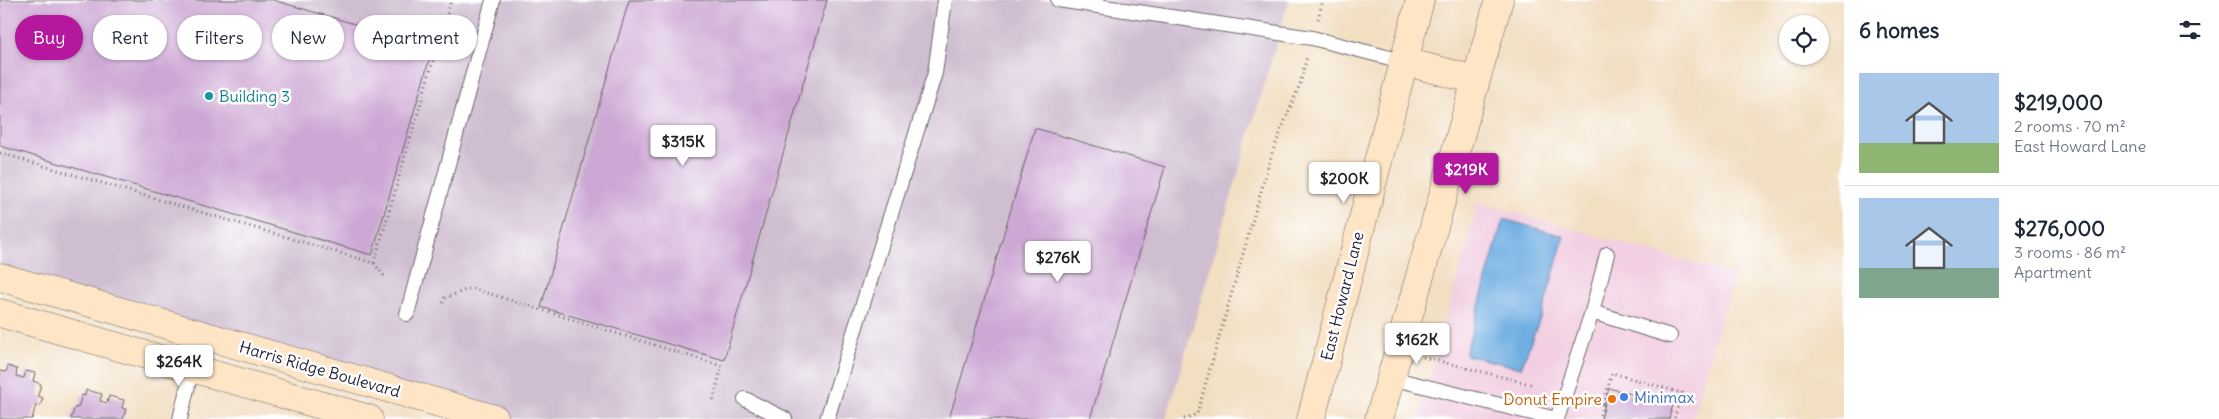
<!DOCTYPE html>
<html lang="en">
<head>
<meta charset="utf-8">
<style>
  :root { --surface:#fff; --page:#f2f2f3; --text:#1f2937; --muted:#747a83; --line:#e0e1e3; --accent:#b5179e }
  body { margin:0; font-family:Delius,sans-serif; background:var(--page); color:var(--text); height:100vh; display:flex; flex-direction:column; font-size:19px; white-space:nowrap }
  * { box-sizing:border-box; margin:0 }
  p { font-size:16px; color:var(--muted) }
  .icon { flex:none; width:28px; height:28px; fill:none; stroke:currentColor; stroke-width:2; stroke-linecap:round; stroke-linejoin:round }
  .map { position:relative; flex:1; overflow:hidden }
  .drawer { display:flex; flex-direction:column; background:var(--surface); width:375px }
  .drawer>* { flex:none }
  .banner { position:absolute; left:15px; top:15px; width:475px; height:45px; display:flex; gap:10px }
  .fabs { position:absolute; left:1779px; top:15px; display:grid; gap:10px }
  .fabs a { display:grid; place-items:center; width:50px; height:50px; border-radius:50%; background:var(--surface); box-shadow:0 1px 4px #0004; font-size:25px }
  .price { position:absolute; translate:-50% -42px; padding:0 11px; border-radius:5px; background:#fff; color:#222; font-size:16px; line-height:32px; filter:drop-shadow(0 1px 2px #0008) }
  .price::after { content:''; position:absolute; left:50%; top:30px; width:15px; height:11px; margin-left:-8px; background:inherit; clip-path:polygon(0 0,100% 0,50% 100%) }
  .price.selected { background:var(--accent); color:#fff }
  ul { padding:0; list-style:none }
  li { display:flex; align-items:center; gap:15px; height:125px; padding:0 15px }
  li+li { border-top:1px solid var(--line) }
  li span { display:grid; place-items:center; flex:none; width:140px; height:100px; border-radius:0px; color:#555 }
  li>.icon { margin-inline-start:auto }
  span .icon { width:60px; height:60px; fill:#fffc; stroke-width:1 }
  li b { font-size:21px }
  h2 { display:flex; justify-content:space-between; align-items:center; height:60px; padding:0 15px; font-size:21px }
  .chip { padding:0 18px; border-radius:22px; background:var(--surface); box-shadow:0 1px 4px #0004; font-size:18px; line-height:45px }
  .chip.selected { background:var(--accent); color:#fff }
  main { display:flex; flex:1; min-height:0 }
  .map>svg:first-child { display:block }
  .built { fill:#f2cfe2 }
  .industrial { fill:#cfbdd0 }
  .water { fill:#6faee2; stroke:#48688e }
  .building { fill:#cda8d4 }
  .lines { fill:none; stroke-linecap:round; stroke-linejoin:round }
  .lane-casing { stroke:#6b646a; stroke-width:16 }
  .secondary-casing { stroke:#6b646a; stroke-width:29 }
  .path { stroke:#6b646a; stroke-width:3; stroke-dasharray:1 4; stroke-linecap:butt }
  .lane { stroke:#fff; stroke-width:14 }
  .secondary { stroke:#fde5c5; stroke-width:28 }
  .culture-dot { fill:#0f9aa8; stroke:#fff; stroke-width:2 }
  .shop-dot { fill:#3f7fe0; stroke:#fff; stroke-width:2 }
  .food-dot { fill:#e8710a; stroke:#fff; stroke-width:2 }
  .labels { text-anchor:middle; dominant-baseline:central; stroke-width:5; stroke-linejoin:round; paint-order:stroke }
  .culture-label { font-size:16px; fill:#0d838f; stroke:#fff; text-anchor:start }
  .street-label { font-size:16px; fill:#22223b; stroke:#fff }
  .shop-label { font-size:16px; fill:#366cbe; stroke:#fff; text-anchor:start }
  .food-label { font-size:16px; fill:#c56008; stroke:#fff; text-anchor:end }
</style>
</head>
<body>
<main>
<div class="map">
<svg width="1844" height="419" viewBox="0 0 1844 419">
  <rect width="100%" height="100%" fill="#fff"/>
  <filter id="ink" filterUnits="userSpaceOnUse"><feTurbulence type="fractalNoise" baseFrequency=".02" numOctaves="2"/><feDisplacementMap in="SourceGraphic" scale="10" xChannelSelector="R" yChannelSelector="G"/><feConvolveMatrix kernelMatrix="1 2 1 2 8 2 1 2 1" color-interpolation-filters="sRGB"/></filter>
  <filter id="wash" filterUnits="userSpaceOnUse"><feTurbulence type="fractalNoise" baseFrequency=".0096" numOctaves="4" result="noise"/><feDisplacementMap in="SourceGraphic" scale="20" xChannelSelector="R" yChannelSelector="G"/><feGaussianBlur stdDeviation="1.12" result="paint"/><feColorMatrix in="noise" values="0 0 0 0 0 0 0 0 0 0 0 0 0 0 0 0 0 1.4 0 .05"/><feComposite in="paint" operator="in"/></filter>
  <g filter="url(#wash)">
    <rect width="100%" height="100%" fill="#f2dec1"/>
    <path class="built" d="M 1478,202 L 1734,275 L 1692,419 L 1418,419 Z"/>
    <path class="industrial" d="M 0,0 L 1289,0 L 1166,419 L 509,419 L 0,268 Z"/>
    <path class="water" d="M 1503,219 L 1564,236 L 1544,308 L 1521,368 L 1465,355 Z"/>
    <g id="blocks">
      <path class="building" d="M 0,0 L 273,0 L 433,47 L 372,255 L 0,146 Z
        M 629,0 L 827,0 L 724,360 L 541,307 Z
        M 1035,128 L 1165,167 L 1090,419 L 949,419 Z
        M 8,366 L 17,369 L 16,376 L 24,378 L 26,371 L 35,373 L 33,381 L 41,384 L 38,396 L 43,398 L 40,406 L 36,405 L 32,419 L 0,419 L 0,371 L 6,372 Z
        M 1609,388 L 1673,405 L 1669,419 L 1601,419 Z
        M 86,390 L 102,394 L 100,401 L 107,403 L 109,396 L 124,400 L 122,408 L 126,409 L 123,419 L 71,419 L 75,407 L 78,408 L 82,395 L 85,396 Z"/>
    </g>
  </g>
  <g filter="url(#ink)">
    <use href="#blocks" fill-opacity="0" stroke="#6b646a" stroke-width="1"/>
    <g class="lines">
      <g class="lane-casing">
        <path id="lane" d="M 1058,0 L 1312,38 L 1402,61
          M 1592,312 L 1670,336
          M 407,314 L 493,0
          M 1391,378 L 1556,419
          M 745,399 L 785,419
          M 180,419 L 192,368
          M 827,419 L 935,73 L 945,0
          M 1557,419 L 1592,312 L 1607,254"/>
      </g>
      <g class="secondary-casing">
        <path id="secondary" d="M 1402,61 L 1476,80
          M 0,277 L 495,419
          M 0,313 L 369,419
          M 1311,419 L 1420,0
          M 1379,419 L 1499,0"/>
      </g>
      <path class="path" d="M 1318,19 L 1323,0
        M 0,153 L 374,263 L 385,277
        M 374,263 L 451,0
        M 443,303 L 445,298 L 471,288 L 722,366 L 713,401
        M 1423,357 L 1534,385
        M 1584,400 L 1603,404 L 1599,419
        M 1603,404 L 1612,373 L 1682,393 L 1674,419
        M 1184,419 L 1197,414 L 1272,153 L 1300,84 L 1307,56"/>
      <use href="#lane" class="lane"/>
      <use href="#secondary" class="secondary"/>
    </g>
  </g>
  <circle class="culture-dot" cx="209" cy="96" r="5"/>
  <circle class="shop-dot" cx="1624" cy="397" r="5"/>
  <circle class="food-dot" cx="1612" cy="399" r="5"/>
  <g class="labels">
    <g class="culture-label">
      <text x="219" y="96">Building 3</text>
    </g>
    <g class="street-label">
      <text transform="translate(1342 296) rotate(-76)">East Howard Lane</text>
      <text transform="translate(320 369) rotate(16)">Harris Ridge Boulevard</text>
    </g>
    <g class="shop-label">
      <text x="1634" y="397">Minimax</text>
    </g>
    <g class="food-label">
      <text x="1602" y="399">Donut Empire</text>
    </g>
  </g>
</svg>
<div class="fabs">
<a><svg class="icon" aria-label="locate" viewBox="0 0 24 24"><circle cx="12" cy="12" r="6"/><path d="M12 2v4M12 18v4M2 12h4M18 12h4"/></svg></a>
</div>
<b class="price" style="left:683px;top:167px">$315K</b>
<b class="price selected" style="left:1466px;top:195px">$219K</b>
<b class="price" style="left:1344px;top:204px">$200K</b>
<b class="price" style="left:1058px;top:283px">$276K</b>
<b class="price" style="left:1417px;top:365px">$162K</b>
<b class="price" style="left:179px;top:387px">$264K</b>
<div class="banner">
<a class="chip selected">Buy</a>
<a class="chip">Rent</a>
<a class="chip">Filters</a>
<a class="chip">New</a>
<a class="chip">Apartment</a>
</div>
</div>
<section class="drawer">
<h2>6 homes<svg class="icon" aria-label="filters" viewBox="0 0 24 24"><path d="M4 7h16M4 17h16"/><circle cx="9" cy="7" r="2"/><circle cx="15" cy="17" r="2"/></svg></h2>
<ul>
<li><span style="background:linear-gradient(#a9c7e8 70%,#8fb573 0)"><svg class="icon" aria-label="home" viewBox="0 0 24 24"><path d="M3 11l9-7 9 7M6 9v11h12V9"/></svg></span><div><b>$219,000</b><p>2 rooms · 70 m²</p><p>East Howard Lane</p></div></li>
<li><span style="background:linear-gradient(#a9c7e8 70%,#7fa58c 0)"><svg class="icon" aria-label="home" viewBox="0 0 24 24"><path d="M3 11l9-7 9 7M6 9v11h12V9"/></svg></span><div><b>$276,000</b><p>3 rooms · 86 m²</p><p>Apartment</p></div></li>
</ul>
</section>
</main>
</body>
</html>
